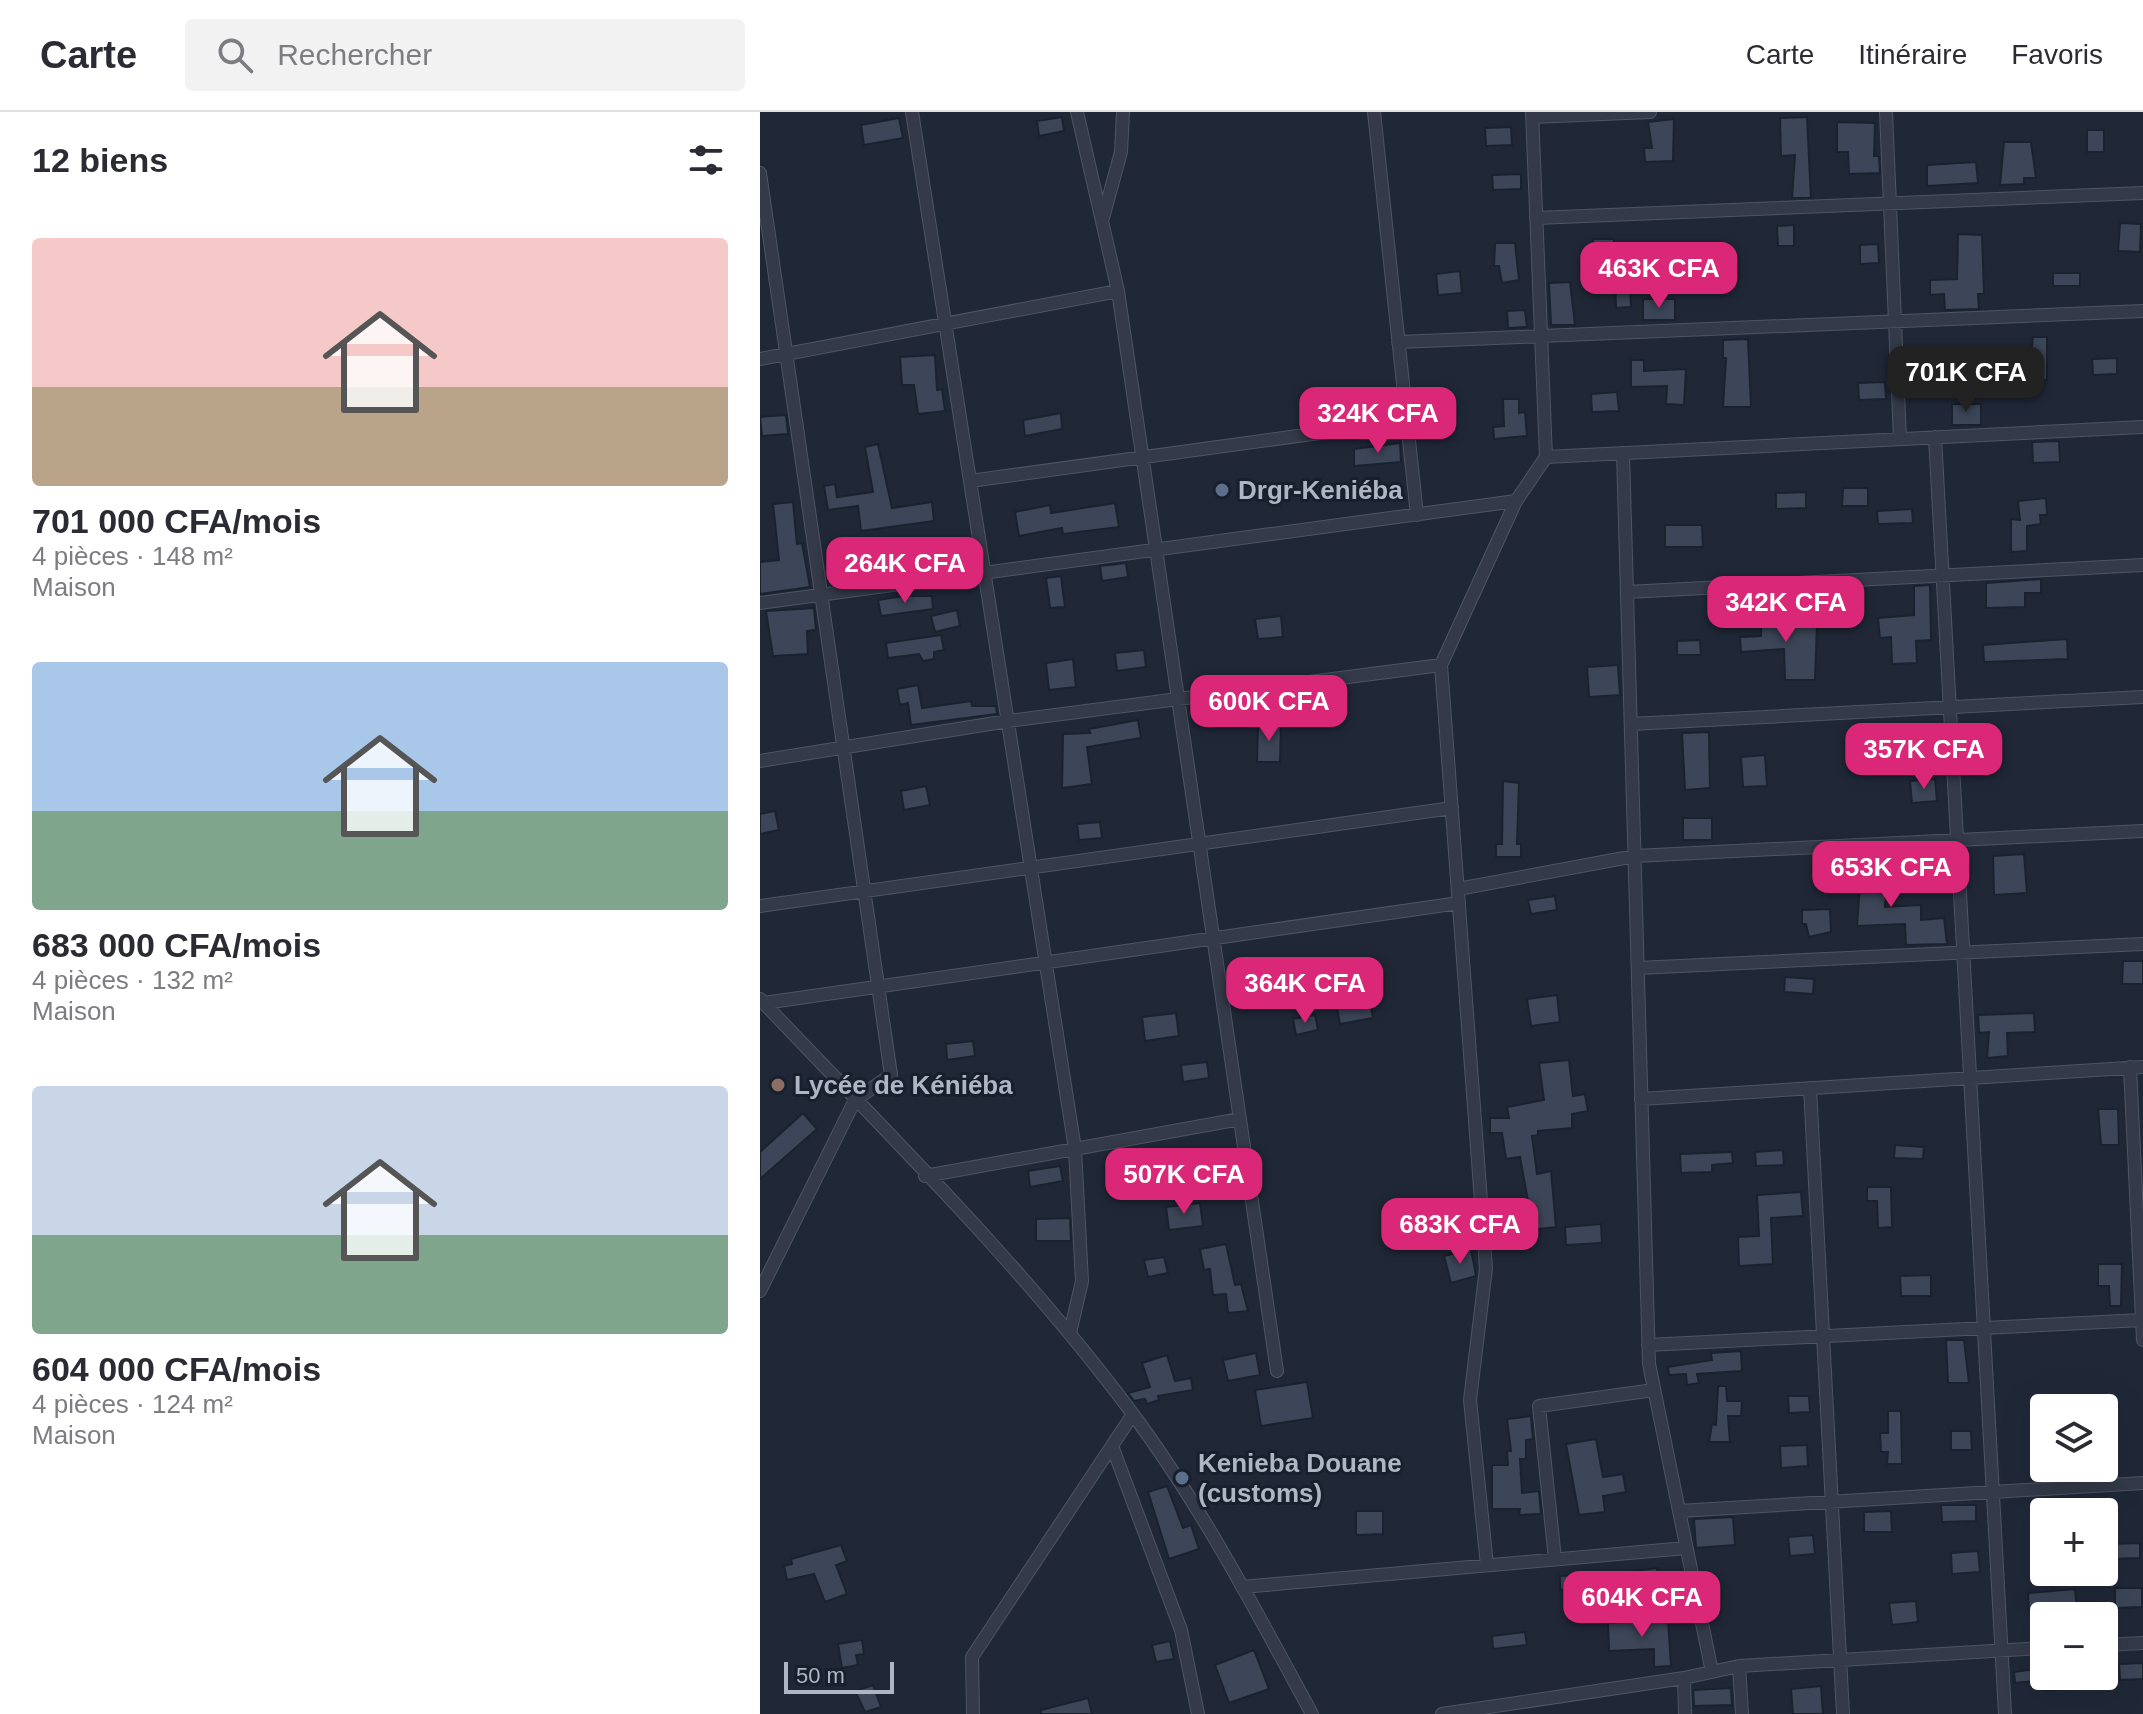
<!DOCTYPE html>
<html lang="fr">
<head>
<meta charset="utf-8">
<style>
  :root { --surface:#fff; --page:#f2f2f3; --text:#2b2b33; --muted:#7c7c81; --line:#e1e1e2; --accent:#db2777 }
  body { margin:0; font-family:Arial,sans-serif; background:var(--page); color:var(--text); height:100vh; display:flex; flex-direction:column; font-size:30px; white-space:nowrap }
  * { box-sizing:border-box; margin:0 }
  p { font-size:26px; color:var(--muted) }
  .icon { flex:none; width:44px; height:44px; fill:none; stroke:currentColor; stroke-width:2; stroke-linecap:round; stroke-linejoin:round }
  .map { position:relative; flex:1; overflow:hidden }
  .details { display:flex; flex-direction:column; background:var(--surface); width:760px }
  .details>* { flex:none }
  .controls { position:absolute; left:1270px; top:1282px; display:grid; gap:16px }
  .controls a { display:grid; place-items:center; width:88px; height:88px; border-radius:8px; background:var(--surface); box-shadow:0 8px 32px #0002; font-size:40px }
  .scale { position:absolute; left:24px; bottom:20px; width:110px; box-sizing:border-box; padding-left:8px; border:4px solid #aeb5c5; border-top:0; font-size:22px; line-height:28px; white-space:nowrap; color:#aeb5c5; -webkit-text-stroke:6px #19202d; paint-order:stroke }
  .price { position:absolute; translate:-50% -68px; padding:0 18px; border-radius:16px; background:var(--accent); color:#fff; font-size:26px; line-height:52px; filter:drop-shadow(0 2px 4px #0008) }
  .price::after { content:''; position:absolute; left:50%; top:48px; width:24px; height:18px; margin-left:-12px; background:inherit; clip-path:polygon(0 0,100% 0,50% 100%) }
  .price.selected { background:#222; color:#fff }
  ul { padding:0; list-style:none }
  li { display:grid; align-content:center; gap:16px; height:424px; padding:0 32px }
  li span { display:grid; place-items:center; height:248px; border-radius:8px; color:#555 }
  li>.icon { margin-inline-start:auto }
  span .icon { width:144px; height:144px; fill:#fffc; stroke-width:1 }
  li b { font-size:34px }
  h2 { display:flex; justify-content:space-between; align-items:center; height:96px; padding:0 32px; font-size:34px }
  header { display:flex; align-items:center; gap:48px; box-sizing:border-box; height:112px; padding:0 40px; background:var(--surface); border-bottom:2px solid var(--line) }
  header strong { font-size:38px }
  nav { display:flex; gap:44px; margin-inline-start:auto; font-size:28px }
  .search { width:560px; height:72px; background:var(--page); display:flex; align-items:center; gap:20px; box-sizing:border-box; padding:0 28px; border-radius:8px; color:var(--muted); font-size:30px }
  main { display:flex; flex:1; min-height:0 }
  .map>svg:first-child { display:block }
  .building { fill:#3c4658; stroke:#1b222f; stroke-width:2 }
  .lines { fill:none; stroke-linecap:round; stroke-linejoin:round }
  .minor-casing { stroke:#4e5563; stroke-width:14 }
  .minor { stroke:#343a49; stroke-width:12 }
  .service-dot { fill:#5c6f8a; stroke:#19202d; stroke-width:3 }
  .education-dot { fill:#8d6e63; stroke:#19202d; stroke-width:3 }
  .labels { text-anchor:middle; dominant-baseline:central; stroke-width:6; stroke-linejoin:round; paint-order:stroke }
  .poi-label { font-size:26px; font-weight:bold; fill:#aeb5c5; stroke:#19202d; text-anchor:start }
</style>
</head>
<body>
<header>
<strong>Carte</strong>
<div class="search"><svg class="icon" aria-label="search" viewBox="0 0 24 24"><circle cx="10" cy="10" r="6"/><path d="M15 15l6 6"/></svg>Rechercher</div>
<nav><a>Carte</a><a>Itinéraire</a><a>Favoris</a></nav>
</header>
<main>
<section class="details">
<h2>12 biens<svg class="icon" aria-label="filters" viewBox="0 0 24 24"><path d="M4 7h16M4 17h16"/><circle cx="9" cy="7" r="2"/><circle cx="15" cy="17" r="2"/></svg></h2>
<ul>
<li><span style="background:linear-gradient(#f6c9c9 60%,#b9a48a 0)"><svg class="icon" aria-label="home" viewBox="0 0 24 24"><path d="M3 11l9-7 9 7M6 9v11h12V9"/></svg></span><div><b>701 000 CFA/mois</b><p>4 pièces · 148 m²</p><p>Maison</p></div></li>
<li><span style="background:linear-gradient(#a9c7e8 60%,#7fa58c 0)"><svg class="icon" aria-label="home" viewBox="0 0 24 24"><path d="M3 11l9-7 9 7M6 9v11h12V9"/></svg></span><div><b>683 000 CFA/mois</b><p>4 pièces · 132 m²</p><p>Maison</p></div></li>
<li><span style="background:linear-gradient(#c9d6e8 60%,#7fa58c 0)"><svg class="icon" aria-label="home" viewBox="0 0 24 24"><path d="M3 11l9-7 9 7M6 9v11h12V9"/></svg></span><div><b>604 000 CFA/mois</b><p>4 pièces · 124 m²</p><p>Maison</p></div></li>
</ul>
</section>
<div class="map">
<svg width="1383" height="1602" viewBox="0 0 1383 1602">
  <rect width="100%" height="100%" fill="#202838"/>
  <path class="building" d="M 302,5 L 304,19 L 279,24 L 277,9 Z
    M 1047,5 L 1051,86 L 1032,86 L 1035,43 L 1021,44 L 1020,6 Z
    M 139,6 L 143,26 L 104,33 L 101,13 Z
    M 914,7 L 913,49 L 885,50 L 884,36 L 892,36 L 888,10 Z
    M 1077,10 L 1115,11 L 1114,44 L 1119,44 L 1120,61 L 1089,62 L 1088,40 L 1077,40 Z
    M 751,15 L 752,33 L 726,34 L 725,16 Z
    M 1327,18 L 1344,18 L 1344,40 L 1327,40 Z
    M 1244,30 L 1271,30 L 1276,66 L 1264,66 L 1264,72 L 1240,73 Z
    M 1216,50 L 1218,71 L 1167,74 L 1167,53 Z
    M 761,62 L 761,77 L 733,78 L 732,63 Z
    M 1360,111 L 1381,112 L 1380,140 L 1358,139 Z
    M 1034,113 L 1034,134 L 1018,134 L 1017,114 Z
    M 1198,122 L 1222,123 L 1224,182 L 1218,182 L 1219,197 L 1185,198 L 1184,182 L 1170,183 L 1170,168 L 1197,167 Z
    M 833,127 L 854,127 L 854,143 L 833,143 Z
    M 735,131 L 755,131 L 759,168 L 742,171 L 739,154 L 734,154 Z
    M 1118,132 L 1119,151 L 1100,152 L 1100,133 Z
    M 700,159 L 702,181 L 678,183 L 676,162 Z
    M 1293,161 L 1320,161 L 1320,174 L 1293,174 Z
    M 855,166 L 870,166 L 871,195 L 856,196 Z
    M 810,170 L 815,213 L 791,213 L 789,171 Z
    M 883,187 L 915,187 L 915,208 L 883,208 Z
    M 765,198 L 767,215 L 748,216 L 747,199 Z
    M 1273,225 L 1287,225 L 1287,268 L 1264,267 L 1264,253 L 1270,253 Z
    M 988,227 L 991,295 L 963,295 L 966,246 L 963,246 L 963,228 Z
    M 175,243 L 177,278 L 182,277 L 185,299 L 158,302 L 154,273 L 142,273 L 140,245 Z
    M 1357,246 L 1357,262 L 1333,263 L 1332,247 Z
    M 871,248 L 884,248 L 884,259 L 926,257 L 924,293 L 906,292 L 907,274 L 871,275 Z
    M 1125,270 L 1126,287 L 1099,288 L 1098,271 Z
    M 857,280 L 859,299 L 832,300 L 831,282 Z
    M 743,287 L 759,287 L 759,301 L 765,300 L 767,324 L 734,327 L 733,315 L 744,314 Z
    M 1192,292 L 1221,292 L 1221,313 L 1192,313 Z
    M 301,301 L 302,317 L 265,324 L 263,308 Z
    M 26,303 L 28,322 L 2,324 L 0,305 Z
    M 1299,329 L 1300,350 L 1273,351 L 1272,330 Z
    M 640,331 L 641,350 L 594,354 L 594,337 Z
    M 118,332 L 132,396 L 172,390 L 174,409 L 101,419 L 98,394 L 68,398 L 64,374 L 75,372 L 77,385 L 113,380 L 105,335 Z
    M 1083,376 L 1108,376 L 1108,394 L 1082,394 Z
    M 1046,380 L 1046,396 L 1016,397 L 1016,381 Z
    M 1286,386 L 1287,403 L 1280,403 L 1281,412 L 1267,414 L 1267,439 L 1251,440 L 1251,407 L 1260,408 L 1258,389 Z
    M 33,390 L 37,432 L 42,431 L 50,475 L 0,482 L 0,450 L 19,448 L 13,392 Z
    M 355,391 L 359,415 L 303,422 L 302,416 L 259,424 L 255,400 L 290,393 L 291,401 Z
    M 1152,397 L 1153,411 L 1118,412 L 1117,399 Z
    M 905,413 L 942,413 L 943,435 L 905,435 Z
    M 138,440 L 140,457 L 111,461 L 109,444 Z
    M 366,451 L 368,465 L 342,469 L 340,454 Z
    M 301,464 L 305,495 L 290,496 L 286,466 Z
    M 1281,467 L 1281,481 L 1265,481 L 1265,495 L 1226,496 L 1226,471 Z
    M 1170,473 L 1171,528 L 1156,529 L 1157,551 L 1132,552 L 1131,525 L 1120,526 L 1118,506 L 1154,503 L 1154,474 Z
    M 143,484 L 172,484 L 173,497 L 121,504 L 118,488 Z
    M 1000,485 L 1013,486 L 1010,513 L 1057,512 L 1055,568 L 1025,568 L 1024,537 L 981,540 L 980,525 L 1001,524 L 1001,513 L 1006,513 L 999,496 Z
    M 54,496 L 56,518 L 47,519 L 48,542 L 13,544 L 6,499 Z
    M 197,498 L 200,514 L 175,520 L 171,504 Z
    M 521,504 L 523,525 L 498,527 L 495,507 Z
    M 181,523 L 184,538 L 174,540 L 174,547 L 163,549 L 159,542 L 128,546 L 126,531 Z
    M 1307,527 L 1308,547 L 1224,550 L 1223,533 Z
    M 940,528 L 941,543 L 917,543 L 917,529 Z
    M 384,538 L 386,555 L 357,559 L 355,541 Z
    M 313,547 L 316,575 L 289,578 L 286,551 Z
    M 858,553 L 860,583 L 829,585 L 827,555 Z
    M 158,573 L 162,596 L 211,589 L 212,594 L 236,594 L 237,602 L 151,613 L 148,591 L 140,593 L 137,577 Z
    M 378,608 L 381,626 L 327,635 L 332,672 L 302,676 L 303,622 L 330,621 L 329,617 Z
    M 498,612 L 521,612 L 520,650 L 497,650 Z
    M 1171,612 L 1174,637 L 1139,640 L 1137,615 Z
    M 949,620 L 950,676 L 925,678 L 922,621 Z
    M 1005,643 L 1007,674 L 983,675 L 981,645 Z
    M 1175,667 L 1177,689 L 1152,691 L 1150,669 Z
    M 743,669 L 759,671 L 757,732 L 761,732 L 761,745 L 736,745 L 736,732 L 742,732 Z
    M 166,674 L 170,693 L 144,698 L 141,679 Z
    M 15,699 L 19,718 L 0,722 L 0,702 Z
    M 923,706 L 952,706 L 952,728 L 923,728 Z
    M 340,710 L 342,726 L 319,728 L 317,712 Z
    M 1109,741 L 1112,779 L 1126,779 L 1125,795 L 1161,793 L 1161,808 L 1184,806 L 1187,832 L 1146,833 L 1145,812 L 1097,814 L 1100,772 L 1083,772 L 1081,752 L 1100,751 L 1100,742 Z
    M 1264,742 L 1267,781 L 1234,783 L 1233,744 Z
    M 795,784 L 797,798 L 771,802 L 768,788 Z
    M 1070,797 L 1071,820 L 1049,825 L 1046,812 L 1042,812 L 1042,798 Z
    M 1363,849 L 1383,849 L 1383,872 L 1362,872 Z
    M 1025,865 L 1054,867 L 1053,882 L 1024,880 Z
    M 797,883 L 800,910 L 771,914 L 767,887 Z
    M 610,889 L 613,906 L 580,912 L 577,895 Z
    M 416,901 L 419,924 L 385,929 L 382,905 Z
    M 1274,901 L 1275,920 L 1247,921 L 1248,944 L 1227,946 L 1229,920 L 1219,921 L 1218,903 Z
    M 555,903 L 558,918 L 536,923 L 533,907 Z
    M 213,929 L 215,944 L 187,948 L 186,932 Z
    M 809,948 L 813,984 L 825,982 L 828,999 L 812,1002 L 812,1016 L 778,1019 L 778,1023 L 772,1024 L 777,1062 L 791,1059 L 796,1115 L 763,1119 L 761,1101 L 770,1100 L 760,1045 L 746,1047 L 742,1021 L 730,1021 L 730,1006 L 749,1006 L 747,995 L 784,988 L 779,951 Z
    M 447,950 L 449,966 L 423,970 L 421,953 Z
    M 1338,997 L 1358,997 L 1359,1033 L 1341,1033 Z
    M 43,1001 L 57,1017 L 0,1067 L 0,1040 Z
    M 1135,1033 L 1164,1035 L 1163,1047 L 1134,1046 Z
    M 1023,1038 L 1024,1053 L 996,1054 L 995,1040 Z
    M 972,1040 L 973,1051 L 952,1053 L 952,1060 L 921,1061 L 920,1042 Z
    M 300,1054 L 303,1069 L 270,1075 L 268,1059 Z
    M 1107,1075 L 1131,1075 L 1132,1115 L 1118,1116 L 1117,1089 L 1107,1089 Z
    M 1041,1080 L 1043,1104 L 1011,1106 L 1013,1152 L 979,1154 L 978,1125 L 999,1124 L 997,1083 Z
    M 440,1091 L 443,1114 L 409,1118 L 406,1095 Z
    M 310,1106 L 311,1129 L 276,1129 L 276,1107 Z
    M 841,1112 L 842,1131 L 806,1133 L 805,1115 Z
    M 466,1132 L 475,1173 L 481,1172 L 488,1199 L 468,1201 L 466,1182 L 453,1183 L 450,1157 L 444,1158 L 440,1137 Z
    M 711,1137 L 716,1164 L 691,1171 L 684,1144 Z
    M 404,1145 L 408,1161 L 388,1165 L 384,1148 Z
    M 1338,1152 L 1362,1152 L 1361,1194 L 1350,1194 L 1349,1174 L 1338,1174 Z
    M 1171,1163 L 1171,1184 L 1141,1184 L 1140,1164 Z
    M 1186,1228 L 1204,1228 L 1209,1271 L 1188,1271 Z
    M 981,1239 L 982,1259 L 937,1262 L 939,1271 L 927,1273 L 926,1262 L 909,1263 L 908,1255 L 952,1248 L 951,1241 Z
    M 496,1241 L 500,1263 L 468,1269 L 463,1248 Z
    M 407,1243 L 415,1269 L 431,1266 L 433,1278 L 398,1284 L 399,1288 L 387,1292 L 385,1287 L 374,1289 L 368,1281 L 390,1275 L 382,1251 Z
    M 547,1270 L 553,1306 L 501,1314 L 495,1278 Z
    M 958,1274 L 966,1274 L 967,1289 L 982,1289 L 981,1304 L 968,1304 L 970,1330 L 949,1330 L 952,1312 L 956,1313 Z
    M 1028,1284 L 1049,1284 L 1050,1300 L 1029,1301 Z
    M 1128,1299 L 1141,1299 L 1142,1352 L 1127,1352 L 1128,1340 L 1121,1340 L 1120,1321 L 1128,1321 Z
    M 771,1304 L 773,1327 L 766,1328 L 766,1347 L 760,1347 L 762,1381 L 779,1379 L 781,1402 L 759,1403 L 760,1397 L 732,1397 L 732,1353 L 748,1353 L 747,1339 L 751,1339 L 747,1307 Z
    M 1191,1319 L 1211,1319 L 1212,1338 L 1191,1338 Z
    M 836,1327 L 843,1365 L 863,1362 L 866,1380 L 843,1384 L 845,1400 L 819,1403 L 806,1332 Z
    M 1047,1333 L 1048,1354 L 1021,1356 L 1020,1334 Z
    M 407,1374 L 423,1416 L 431,1413 L 439,1437 L 409,1447 L 388,1380 Z
    M 1329,1389 L 1329,1400 L 1294,1400 L 1294,1390 Z
    M 1181,1393 L 1216,1393 L 1216,1409 L 1182,1410 Z
    M 596,1399 L 623,1399 L 623,1422 L 596,1423 Z
    M 1131,1399 L 1132,1420 L 1104,1420 L 1104,1400 Z
    M 973,1405 L 975,1433 L 936,1436 L 934,1407 Z
    M 1053,1423 L 1055,1442 L 1030,1444 L 1028,1425 Z
    M 1380,1431 L 1380,1446 L 1352,1447 L 1352,1432 Z
    M 81,1433 L 87,1449 L 76,1453 L 87,1482 L 65,1490 L 54,1462 L 27,1468 L 24,1454 L 32,1452 L 31,1447 Z
    M 1218,1439 L 1220,1460 L 1192,1462 L 1191,1441 Z
    M 897,1456 L 900,1475 L 868,1479 L 866,1460 Z
    M 827,1463 L 828,1477 L 800,1478 L 800,1464 Z
    M 1355,1476 L 1382,1476 L 1382,1495 L 1355,1496 Z
    M 1315,1477 L 1317,1497 L 1269,1499 L 1268,1481 Z
    M 1156,1489 L 1158,1510 L 1132,1513 L 1129,1491 Z
    M 908,1508 L 911,1554 L 894,1555 L 894,1537 L 849,1539 L 848,1511 Z
    M 765,1520 L 767,1533 L 733,1537 L 732,1524 Z
    M 102,1528 L 104,1542 L 96,1543 L 98,1553 L 82,1556 L 78,1532 Z
    M 410,1529 L 414,1547 L 396,1550 L 392,1533 Z
    M 494,1538 L 509,1577 L 469,1591 L 455,1553 Z
    M 1383,1551 L 1383,1567 L 1360,1568 L 1359,1552 Z
    M 1284,1556 L 1284,1564 L 1312,1564 L 1313,1577 L 1283,1578 L 1283,1568 L 1255,1571 L 1254,1560 Z
    M 113,1573 L 121,1595 L 105,1600 L 95,1579 Z
    M 1061,1574 L 1063,1602 L 1033,1602 L 1031,1577 Z
    M 971,1576 L 972,1593 L 934,1594 L 933,1578 Z
    M 328,1586 L 332,1602 L 281,1602 L 281,1598 Z"/>
  <g class="lines">
    <g class="minor-casing">
      <path id="minor" d="M 152,0 L 315,1037 L 322,1169 L 310,1221
        M 317,0 L 358,179 L 517,1259
        M 614,0 L 657,403
        M 1126,0 L 1140,327
        M 772,5 L 890,0
        M 0,61 L 131,963 L 95,988 L 0,1179
        M 343,106 L 361,40 L 363,0
        M 776,106 L 1383,81
        M 638,230 L 1383,199
        M 0,247 L 358,179
        M 1175,325 L 1245,1602
        M 863,341 L 889,1252 L 952,1560
        M 786,345 L 1383,315
        M 210,369 L 647,309
        M 867,480 L 1383,453
        M 0,491 L 756,389
        M 871,612 L 1383,585
        M 0,649 L 248,609 L 681,553
        M 698,777 L 875,744 L 1383,719
        M 0,794 L 692,696
        M 878,856 L 1383,832
        M 0,887 C 127,1021 262,1153 372,1301 C 442,1395 496,1499 552,1602
        M 4,891 L 699,791
        M 1370,955 L 1383,1228
        M 1050,976 L 1083,1602
        M 881,987 L 1383,955
        M 165,1064 L 480,1007
        M 888,1233 L 1383,1208
        M 352,1334 L 421,1518 L 438,1602
        M 919,1399 L 1383,1371
        M 795,1447 L 779,1294 L 894,1278
        M 727,1453 L 710,1288 L 726,1156 L 681,553 L 756,389 L 786,345 L 772,0
        M 482,1475 L 926,1436
        M 1344,1533 L 1383,1531
        M 979,1554 L 982,1602
        M 924,1566 L 925,1602
        M 213,1602 L 212,1545 L 373,1302
        M 682,1602 L 924,1566 L 979,1554 L 1284,1536"/>
    </g>
    <use href="#minor" class="minor"/>
  </g>
  <g class="service-dot">
    <circle cx="462" cy="378" r="8"/>
    <circle cx="422" cy="1366" r="8"/>
  </g>
  <circle class="education-dot" cx="18" cy="973" r="8"/>
  <g class="labels">
    <g class="poi-label">
      <text x="478" y="378">Drgr-Keniéba</text>
      <text x="34" y="973">Lycée de Kéniéba</text>
      <text x="438" y="1351">Kenieba Douane<tspan x="438" dy="30">(customs)</tspan></text>
    </g>
  </g>
</svg>
<div class="controls">
<a><svg class="icon" aria-label="layers" viewBox="0 0 24 24"><path d="M12 4l9 5-9 5-9-5zM3 14l9 5 9-5"/></svg></a>
<a>+</a>
<a>−</a>
</div>
<div class="scale">50 m</div>
<b class="price" style="left:899px;top:198px">463K CFA</b>
<b class="price selected" style="left:1206px;top:302px">701K CFA</b>
<b class="price" style="left:618px;top:343px">324K CFA</b>
<b class="price" style="left:145px;top:493px">264K CFA</b>
<b class="price" style="left:1026px;top:532px">342K CFA</b>
<b class="price" style="left:509px;top:631px">600K CFA</b>
<b class="price" style="left:1164px;top:679px">357K CFA</b>
<b class="price" style="left:1131px;top:797px">653K CFA</b>
<b class="price" style="left:545px;top:913px">364K CFA</b>
<b class="price" style="left:424px;top:1104px">507K CFA</b>
<b class="price" style="left:700px;top:1154px">683K CFA</b>
<b class="price" style="left:882px;top:1527px">604K CFA</b>
</div>
</main>
</body>
</html>
